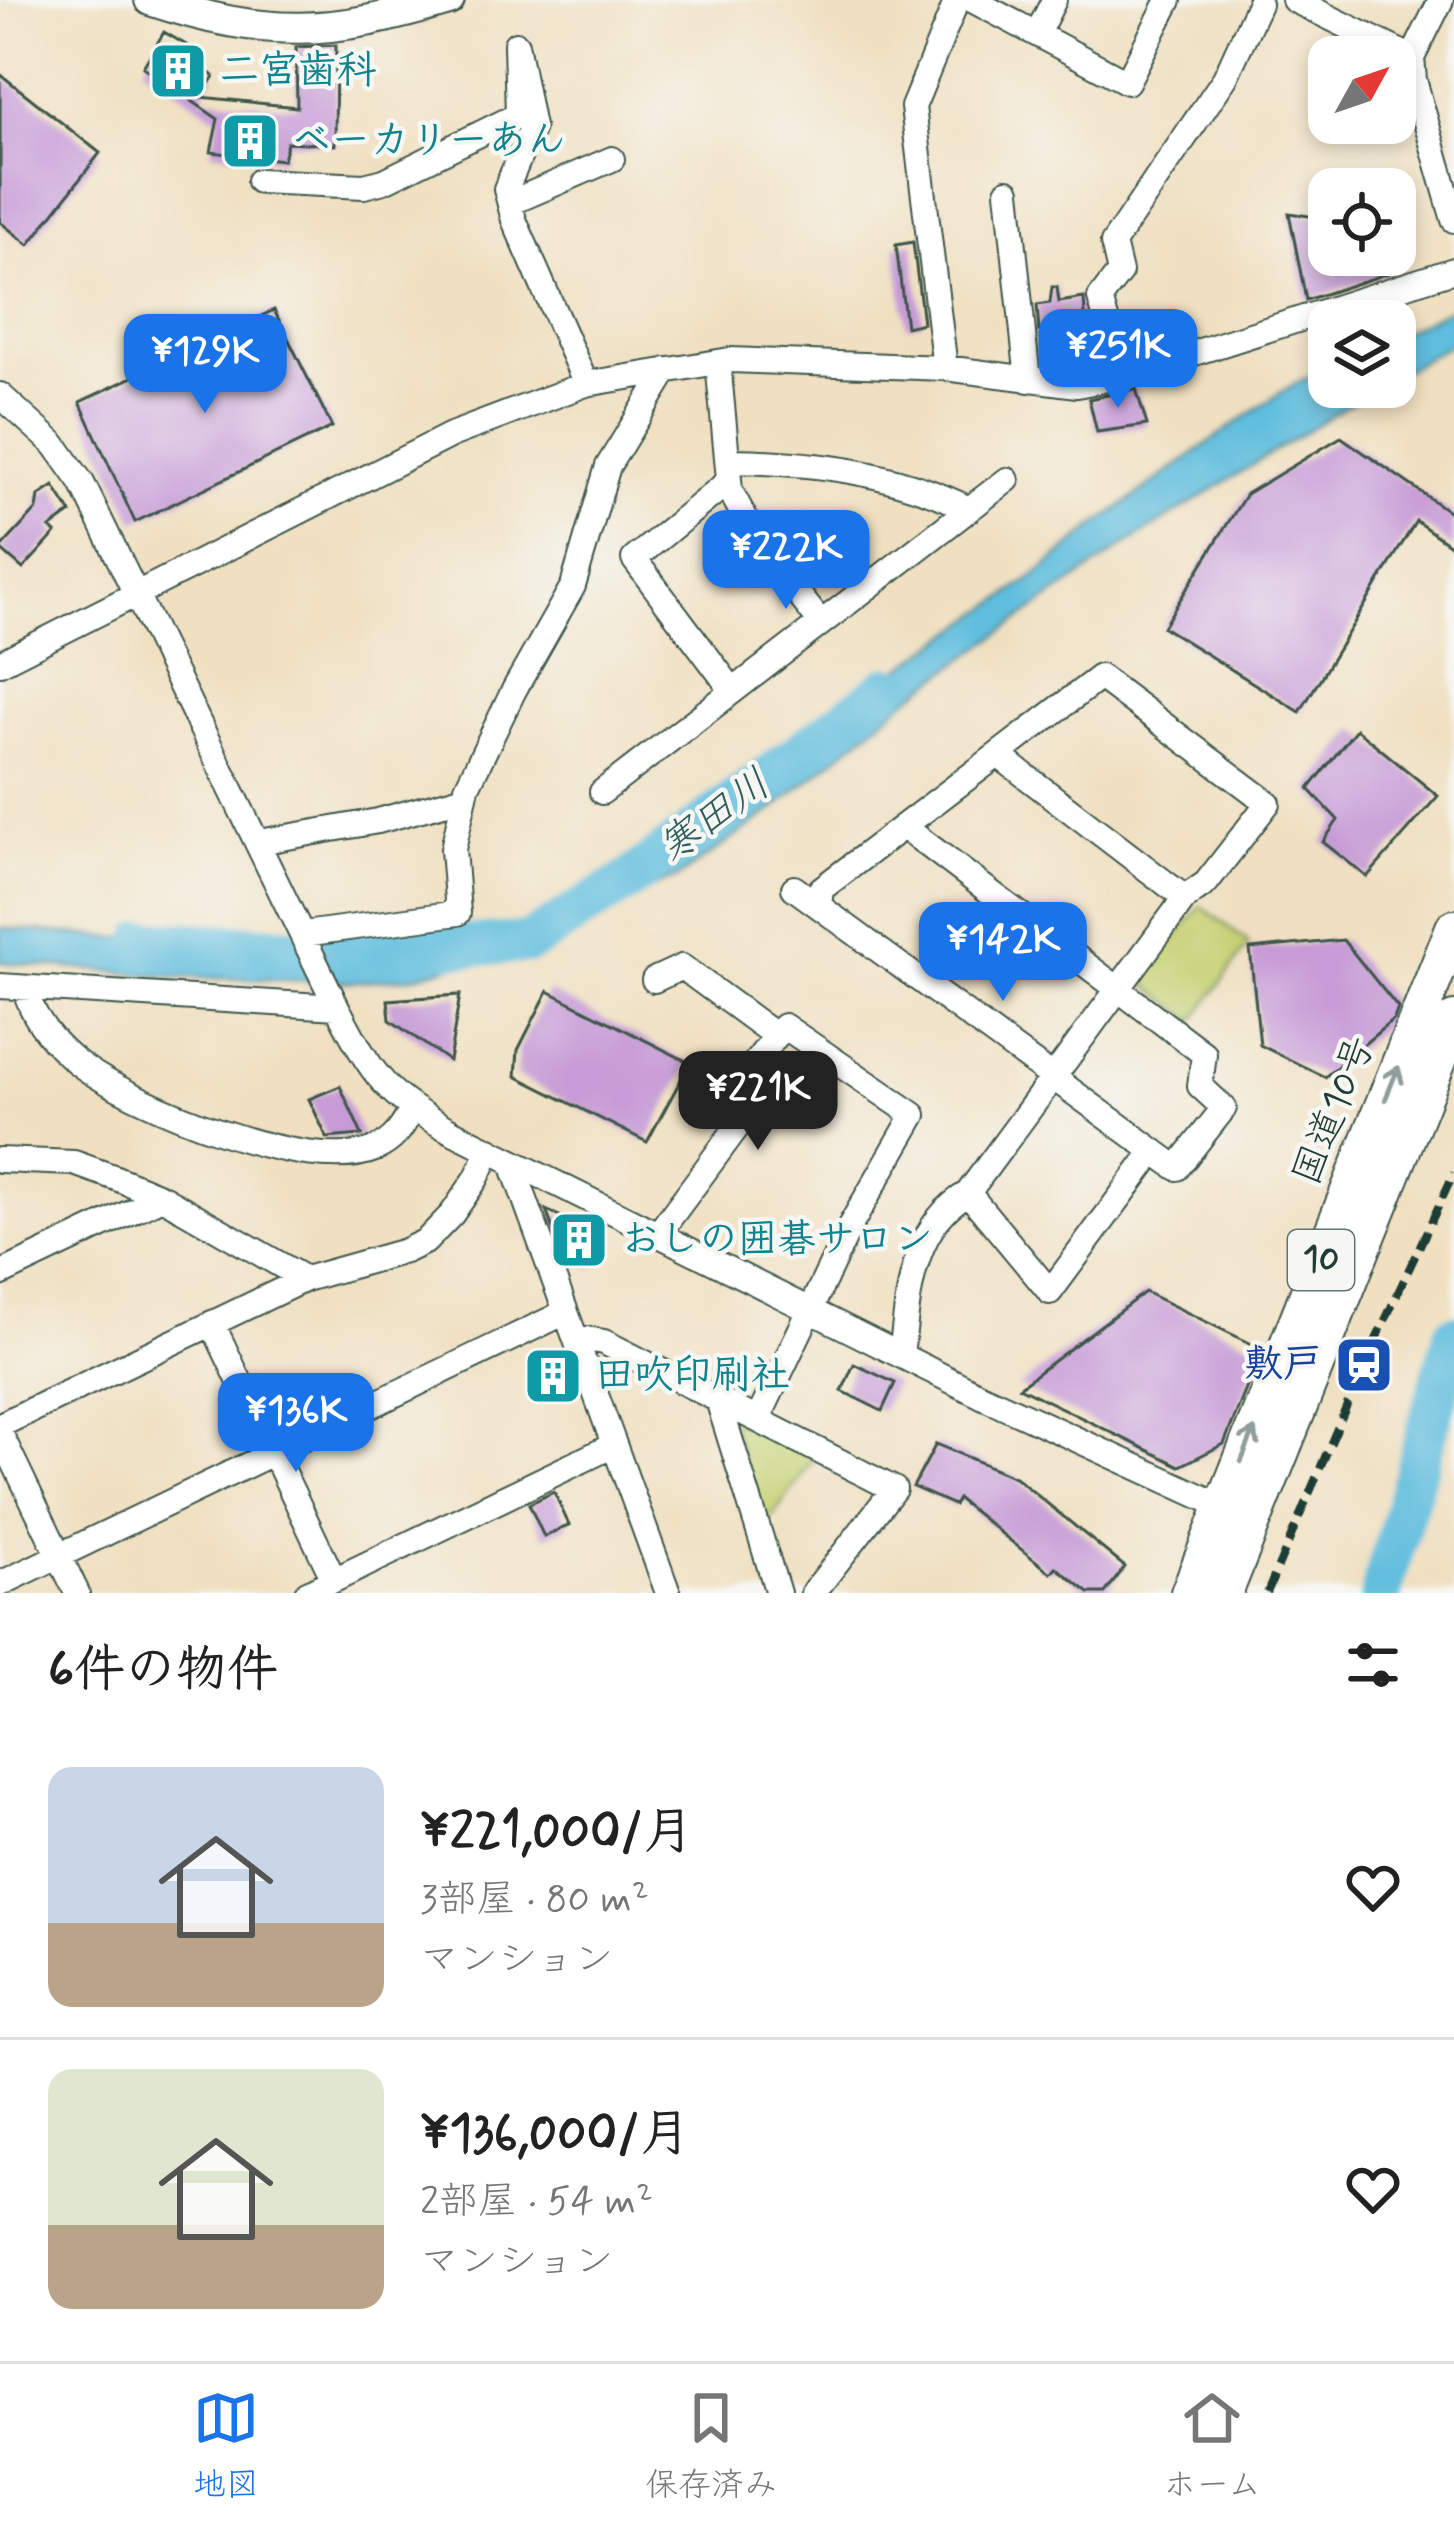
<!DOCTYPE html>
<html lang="ja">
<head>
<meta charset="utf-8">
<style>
  :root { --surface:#fff; --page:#f2f2f2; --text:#222; --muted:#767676; --line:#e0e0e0; --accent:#1a73e8 }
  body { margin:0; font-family:Mynerve,"Klee One",sans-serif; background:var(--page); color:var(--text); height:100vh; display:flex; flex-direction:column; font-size:45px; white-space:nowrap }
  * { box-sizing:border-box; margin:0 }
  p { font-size:39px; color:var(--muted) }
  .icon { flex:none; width:66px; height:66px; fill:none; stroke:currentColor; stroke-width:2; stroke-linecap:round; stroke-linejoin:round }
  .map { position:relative; height:1593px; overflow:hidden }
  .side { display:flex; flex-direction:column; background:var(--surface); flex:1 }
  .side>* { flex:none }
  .needle { width:78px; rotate:50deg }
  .controls { position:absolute; left:1308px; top:36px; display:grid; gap:24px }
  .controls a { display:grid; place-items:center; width:108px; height:108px; border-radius:24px; background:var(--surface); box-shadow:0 6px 18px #0003; font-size:60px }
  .price { position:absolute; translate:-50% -102px; padding:0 27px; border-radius:24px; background:var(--accent); color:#fff; font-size:39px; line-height:78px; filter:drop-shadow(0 3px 6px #0008) }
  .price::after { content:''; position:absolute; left:50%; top:72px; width:36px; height:27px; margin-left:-18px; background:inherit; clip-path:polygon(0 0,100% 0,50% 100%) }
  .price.selected { background:#222; color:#fff }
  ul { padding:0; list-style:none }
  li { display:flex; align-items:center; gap:36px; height:300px; padding:0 48px }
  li+li { border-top:3px solid var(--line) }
  li span { display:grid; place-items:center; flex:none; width:336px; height:240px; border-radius:24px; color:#555 }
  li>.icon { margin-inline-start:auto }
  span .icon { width:144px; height:144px; fill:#fffc; stroke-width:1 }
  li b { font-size:51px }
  h2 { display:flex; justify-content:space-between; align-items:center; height:144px; padding:0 48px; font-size:51px }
  .tab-bar { display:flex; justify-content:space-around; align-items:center; height:168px; border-top:3px solid var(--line); background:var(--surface); font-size:33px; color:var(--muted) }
  .tab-bar a { display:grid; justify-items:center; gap:6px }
  .tab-bar .selected { color:var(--accent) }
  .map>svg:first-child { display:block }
  .green { fill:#c4d172; stroke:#728753; stroke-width:3 }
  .water { fill:#5fbddd; stroke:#3f7d88; stroke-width:3 }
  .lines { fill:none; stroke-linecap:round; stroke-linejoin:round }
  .river { stroke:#5fbddd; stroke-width:42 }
  .building { fill:#c69bd6 }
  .minor-casing { stroke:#3e5549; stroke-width:28 }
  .major-casing { stroke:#3e5549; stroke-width:34 }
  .highway-casing { stroke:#3e5549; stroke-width:40 }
  .minor { stroke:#fff; stroke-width:24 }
  .major { stroke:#fff; stroke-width:30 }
  .highway { stroke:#fff; stroke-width:36 }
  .rail { stroke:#1f3d34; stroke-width:8; stroke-dasharray:18 9; stroke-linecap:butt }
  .oneway { stroke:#8f9e9a }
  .labels { text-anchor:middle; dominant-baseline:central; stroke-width:9; stroke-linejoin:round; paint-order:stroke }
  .shield { fill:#f6f6f2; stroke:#60746d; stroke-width:3 }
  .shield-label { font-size:36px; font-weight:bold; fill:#1f3d34 }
  .culture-label { font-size:39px; font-weight:bold; fill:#0d838f; stroke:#f6f6f2; text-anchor:start }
  .street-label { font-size:39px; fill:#1f3d34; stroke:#f6f6f2 }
  .transit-label { font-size:39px; font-weight:bold; fill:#164399; stroke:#f6f6f2; text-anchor:end }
  .water-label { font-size:42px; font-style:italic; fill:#2f5d5e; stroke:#f6f6f2 }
</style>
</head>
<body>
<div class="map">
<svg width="1454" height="1593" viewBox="0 0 1454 1593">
  <rect width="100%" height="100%" fill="#f6f6f2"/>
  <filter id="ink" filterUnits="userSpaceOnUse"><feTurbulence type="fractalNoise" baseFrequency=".00833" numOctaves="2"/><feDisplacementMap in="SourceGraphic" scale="24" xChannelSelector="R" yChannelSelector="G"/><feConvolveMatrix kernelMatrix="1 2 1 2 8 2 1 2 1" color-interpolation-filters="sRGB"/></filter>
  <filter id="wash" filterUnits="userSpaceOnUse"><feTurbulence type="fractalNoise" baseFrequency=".004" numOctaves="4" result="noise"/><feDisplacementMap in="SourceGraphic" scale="48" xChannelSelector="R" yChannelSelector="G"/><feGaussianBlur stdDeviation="2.7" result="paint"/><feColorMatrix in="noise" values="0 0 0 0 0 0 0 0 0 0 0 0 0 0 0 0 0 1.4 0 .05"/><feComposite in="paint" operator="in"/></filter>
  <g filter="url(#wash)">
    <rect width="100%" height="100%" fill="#f0e0c1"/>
    <path class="green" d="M 1201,906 L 1249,943 L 1194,1021 L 1139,979 Z
      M 739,1419 L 815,1457 L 763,1530 L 731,1423 Z"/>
    <path class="water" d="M 1454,307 L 1454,342 L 1395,376 L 1395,335 Z
      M 1329,367 L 1329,387 L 1376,387 L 1124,546 L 906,700 L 773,810 L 679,877 L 592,911 L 516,956 L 458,964 L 412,977 L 350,982 L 175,977 L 0,962 L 0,928 L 286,952 L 378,954 L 389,960 L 419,962 L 499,950 L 670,865 L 799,775 L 855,703 L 882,681 L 1034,577 L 1095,526 L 1219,435 L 1292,385 Z"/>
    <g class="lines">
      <path class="river" d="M 145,941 L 342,950 L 528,943 L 628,881 L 888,687
        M 1381,1593 L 1454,1335"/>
    </g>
    <g id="blocks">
      <path class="building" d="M 164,32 L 188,46 L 180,55 L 214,76 L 201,97 L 297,107 L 296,47 L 336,45 L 335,145 L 287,142 L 283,160 L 211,152 L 218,119 L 143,67 Z
        M 0,74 L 100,153 L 29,245 L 0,222 Z
        M 1289,213 L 1329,219 L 1329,255 L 1387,255 L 1392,272 L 1306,300 Z
        M 913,242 L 923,323 L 906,327 L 896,245 Z
        M 1052,287 L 1057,287 L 1059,302 L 1084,298 L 1086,332 L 1064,331 L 1066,343 L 1044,346 L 1047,329 L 1039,331 L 1037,305 L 1050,303 Z
        M 274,310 L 332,427 L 135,522 L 80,402 Z
        M 1136,389 L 1147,425 L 1097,432 L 1089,399 Z
        M 1341,437 L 1454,515 L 1454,548 L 1416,521 L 1300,712 L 1163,627 L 1246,494 Z
        M 54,486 L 71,513 L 50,528 L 56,533 L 23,569 L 0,549 L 37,509 L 39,496 Z
        M 1356,729 L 1438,796 L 1367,877 L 1323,842 L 1338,820 L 1309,789 Z
        M 1343,940 L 1398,1008 L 1394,1019 L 1325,1077 L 1260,1045 L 1250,949 Z
        M 548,991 L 690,1063 L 647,1142 L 516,1076 L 518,1050 Z
        M 460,995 L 449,1061 L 390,1020 L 388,1000 Z
        M 340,1086 L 362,1135 L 327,1138 L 309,1099 Z
        M 546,1210 L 602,1235 L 600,1245 L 605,1246 L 593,1269 L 577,1260 L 565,1262 Z
        M 1145,1292 L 1262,1349 L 1224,1444 L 1180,1466 L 1019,1387 Z
        M 854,1364 L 895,1383 L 882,1411 L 842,1391 Z
        M 936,1444 L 1015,1477 L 1125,1567 L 1105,1593 L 1089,1593 L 1056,1567 L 1051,1573 L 958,1499 L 954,1505 L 913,1487 Z
        M 554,1492 L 569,1525 L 544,1537 L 529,1504 Z"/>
    </g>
  </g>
  <g filter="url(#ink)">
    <use href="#blocks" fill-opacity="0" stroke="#3e5549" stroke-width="3"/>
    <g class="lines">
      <g class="minor-casing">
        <path id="minor" d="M 972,0 L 1127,82 L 1169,0
          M 1294,0 L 1412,58 L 1414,80 L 1454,220
          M 1037,34 L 1054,0
          M 1412,58 L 1441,0
          M 259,181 L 364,186 L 384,181 L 518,115 L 516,44 L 532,127 L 506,189 L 514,220 L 586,384
          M 1008,191 L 1028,380
          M 510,203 L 612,159
          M 718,362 L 730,490 L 758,543 L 821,623
          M 945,368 L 913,107 L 957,0
          M 1122,376 L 1100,298 L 1120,272 L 1113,243 L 1225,78 L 1259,4
          M 0,395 L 55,445 L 82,483 L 337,1007 C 373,1076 385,1096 455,1133 L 982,1396 L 1235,1512
          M 728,461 C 813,462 892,471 969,509
          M 729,481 L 634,559 L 733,691
          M 0,663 L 451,435 L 586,384 L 730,360 L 945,368 L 1077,385 L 1122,376 L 1454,270
          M 998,755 L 1185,898
          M 602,792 L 1007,480
          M 259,842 L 378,821 L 465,797
          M 794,888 L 1177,1168 L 1224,1108 L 1200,1086 L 1204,1054 L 904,827
          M 819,906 L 821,889 L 1100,677 L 1268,803 L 1206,883 L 1185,898 L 968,1193 C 910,1227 909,1295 901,1355
          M 304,934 L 458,913 L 453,849 L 467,787 L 514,690 L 573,586 L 608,466 L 667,370
          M 654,980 L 682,967 L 776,1036
          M 0,986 L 337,1007
          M 25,989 C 33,1019 54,1044 78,1063 C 133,1105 309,1177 375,1149 C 394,1141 403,1127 412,1109
          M 0,1160 L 74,1163 L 116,1178 L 162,1197 L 305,1279
          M 511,1161 L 668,1593
          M 968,1193 L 1050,1292 L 1154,1151
          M 658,1234 L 763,1092 L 751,1068 L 784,1026 L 914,1115 L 850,1226 L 758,1419
          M 0,1274 L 162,1197
          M 212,1323 L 334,1580
          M 575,1337 L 604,1342 L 894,1489 L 813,1593
          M 718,1400 L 778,1593
          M 0,1425 L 305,1279 L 405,1251 L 426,1241 L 452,1214 L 476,1179 L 490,1150
          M 0,1433 L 77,1593
          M 0,1584 L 566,1312
          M 307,1593 L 614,1445"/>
      </g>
      <g class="major-casing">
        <path id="major" d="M 150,0 C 268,39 332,35 449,0"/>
      </g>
      <g class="highway-casing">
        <path id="highway" d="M 1189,1593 L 1454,928
          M 1224,1593 L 1454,1020"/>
      </g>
      <use href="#minor" class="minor"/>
      <use href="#major" class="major"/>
      <use href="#highway" class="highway"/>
      <path class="rail" d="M 1267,1593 L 1364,1365 L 1454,1173"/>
    </g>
    <defs><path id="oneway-shaft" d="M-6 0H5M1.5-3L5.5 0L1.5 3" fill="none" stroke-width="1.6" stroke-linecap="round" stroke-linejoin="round" transform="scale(3)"/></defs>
    <g class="oneway">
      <use href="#oneway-shaft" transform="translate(1392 1083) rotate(-68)"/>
      <use href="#oneway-shaft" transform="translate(1248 1445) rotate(-68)"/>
    </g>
  </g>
  <defs>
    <g id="building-square" transform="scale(3)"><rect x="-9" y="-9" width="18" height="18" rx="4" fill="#0f9aa8" stroke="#f6f6f2"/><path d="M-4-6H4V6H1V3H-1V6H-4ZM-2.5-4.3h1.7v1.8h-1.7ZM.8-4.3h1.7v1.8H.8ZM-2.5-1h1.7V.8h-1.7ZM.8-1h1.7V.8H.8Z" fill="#fff"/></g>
    <g id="station-square" transform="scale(3)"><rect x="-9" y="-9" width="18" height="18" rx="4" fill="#1a4fb4" stroke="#f6f6f2"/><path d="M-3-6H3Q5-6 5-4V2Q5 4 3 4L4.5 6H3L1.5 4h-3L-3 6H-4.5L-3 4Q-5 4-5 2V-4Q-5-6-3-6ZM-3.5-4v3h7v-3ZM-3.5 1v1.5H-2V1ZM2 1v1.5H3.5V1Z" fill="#fff"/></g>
  </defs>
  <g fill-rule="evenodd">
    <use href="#building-square" x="178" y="71"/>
    <use href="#building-square" x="250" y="141"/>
    <use href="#building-square" x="579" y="1240"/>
    <use href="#station-square" x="1364" y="1365"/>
    <use href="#building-square" x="553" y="1376"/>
  </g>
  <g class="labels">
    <rect class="shield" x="1288" y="1230" width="66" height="60" rx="9"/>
    <g class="shield-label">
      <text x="1321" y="1260">10</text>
    </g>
    <g class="culture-label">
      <text x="220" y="71">二宮歯科</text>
      <text x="292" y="141">ベーカリーあん</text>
      <text x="621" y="1240">おしの囲碁サロン</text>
      <text x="595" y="1376">田吹印刷社</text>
    </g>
    <g class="street-label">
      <text transform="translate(1335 1111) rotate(-68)">国道10号</text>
    </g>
    <g class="transit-label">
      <text x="1322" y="1365">敷戸</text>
    </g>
    <g class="water-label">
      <text transform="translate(715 817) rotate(-36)">寒田川</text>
    </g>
  </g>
</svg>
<div class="controls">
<a><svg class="needle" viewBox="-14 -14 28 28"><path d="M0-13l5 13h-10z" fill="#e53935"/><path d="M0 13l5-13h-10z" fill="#767676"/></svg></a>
<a><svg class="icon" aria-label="locate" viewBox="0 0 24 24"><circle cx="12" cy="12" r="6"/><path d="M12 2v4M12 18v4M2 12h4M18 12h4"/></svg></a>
<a><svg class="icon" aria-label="layers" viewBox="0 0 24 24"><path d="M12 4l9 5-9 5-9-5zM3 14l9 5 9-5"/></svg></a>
</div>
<b class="price" style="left:1118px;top:411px">¥251K</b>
<b class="price" style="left:205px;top:416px">¥129K</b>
<b class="price" style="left:786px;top:612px">¥222K</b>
<b class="price" style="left:1003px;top:1004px">¥142K</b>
<b class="price selected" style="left:758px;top:1153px">¥221K</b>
<b class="price" style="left:296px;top:1475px">¥136K</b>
</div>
<section class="side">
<h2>6件の物件<svg class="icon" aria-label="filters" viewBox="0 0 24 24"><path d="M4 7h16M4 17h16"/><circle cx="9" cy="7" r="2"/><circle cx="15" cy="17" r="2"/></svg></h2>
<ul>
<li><span style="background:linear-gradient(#c9d6e8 65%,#b9a48a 0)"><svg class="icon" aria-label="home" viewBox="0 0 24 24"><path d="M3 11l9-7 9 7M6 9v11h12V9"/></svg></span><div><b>¥221,000/月</b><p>3部屋 · 80 m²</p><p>マンション</p></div><svg class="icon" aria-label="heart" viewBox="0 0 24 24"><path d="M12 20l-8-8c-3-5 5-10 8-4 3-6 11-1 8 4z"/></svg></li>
<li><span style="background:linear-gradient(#dfe7d0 65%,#b9a48a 0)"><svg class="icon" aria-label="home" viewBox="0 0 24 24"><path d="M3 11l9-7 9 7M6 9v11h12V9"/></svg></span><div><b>¥136,000/月</b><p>2部屋 · 54 m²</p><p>マンション</p></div><svg class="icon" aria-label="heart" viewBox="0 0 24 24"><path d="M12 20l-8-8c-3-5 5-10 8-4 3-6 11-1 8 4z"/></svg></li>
</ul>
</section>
<nav class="tab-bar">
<a class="selected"><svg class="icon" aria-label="map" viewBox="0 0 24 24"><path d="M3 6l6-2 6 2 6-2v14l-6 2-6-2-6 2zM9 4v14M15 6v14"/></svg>地図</a>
<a><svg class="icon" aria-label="saved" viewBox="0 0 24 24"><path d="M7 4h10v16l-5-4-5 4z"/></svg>保存済み</a>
<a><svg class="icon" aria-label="home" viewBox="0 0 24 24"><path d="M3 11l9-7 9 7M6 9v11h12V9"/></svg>ホーム</a>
</nav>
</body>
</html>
